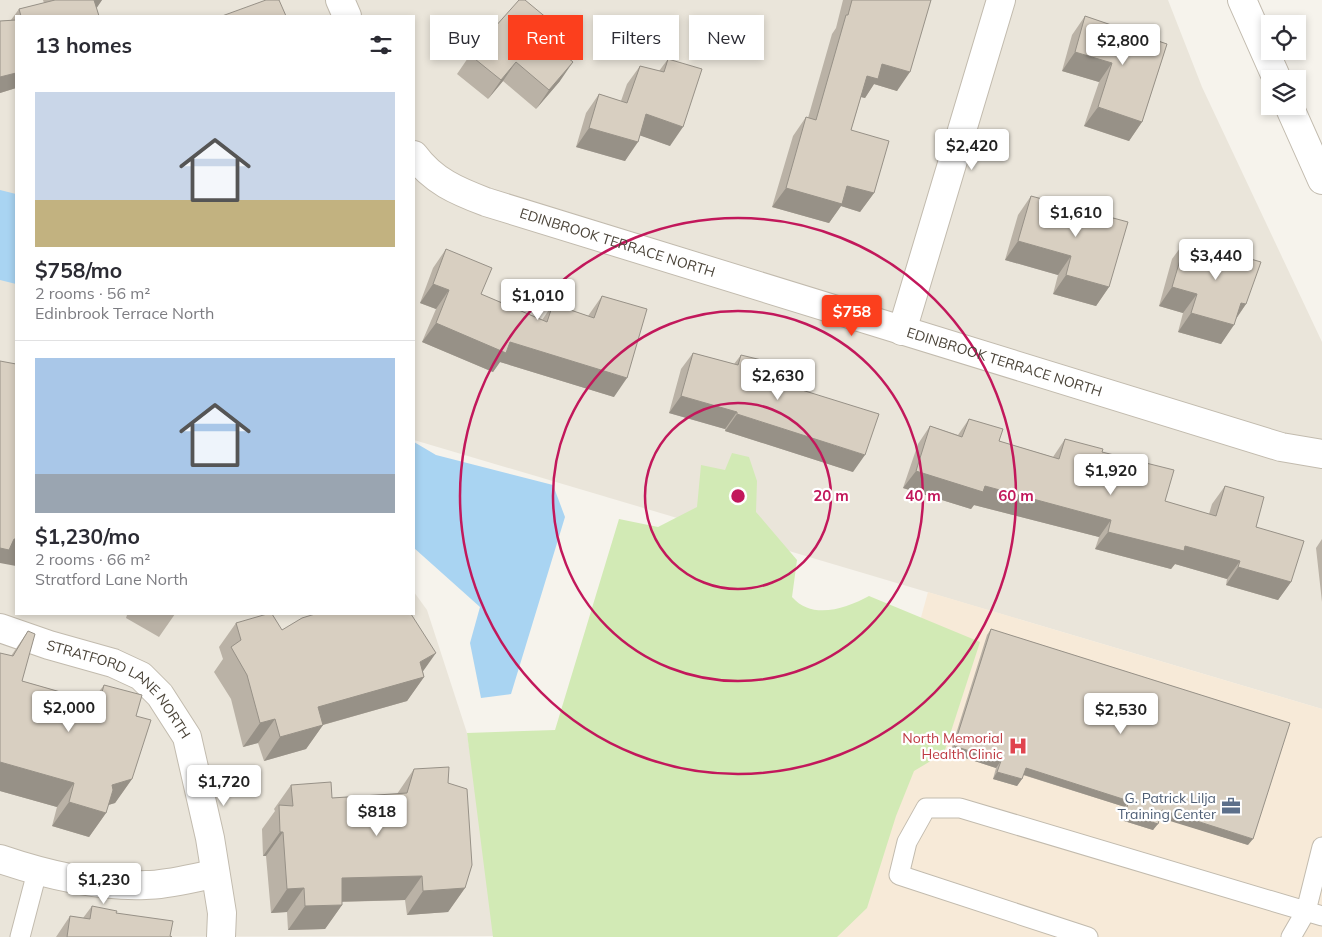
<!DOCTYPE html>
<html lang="en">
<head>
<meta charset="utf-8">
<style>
  :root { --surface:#fff; --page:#f2f2f3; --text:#2b2b33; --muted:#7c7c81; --line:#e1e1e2; --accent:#fc3f1d }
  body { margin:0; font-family:Mulish,sans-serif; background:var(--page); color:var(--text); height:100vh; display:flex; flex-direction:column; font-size:19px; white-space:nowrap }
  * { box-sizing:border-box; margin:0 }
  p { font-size:16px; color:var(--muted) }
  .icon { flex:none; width:28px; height:28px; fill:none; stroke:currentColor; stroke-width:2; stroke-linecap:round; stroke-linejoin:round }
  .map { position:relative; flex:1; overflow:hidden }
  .details { position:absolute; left:15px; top:15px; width:400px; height:600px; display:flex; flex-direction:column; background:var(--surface); border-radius:0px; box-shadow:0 2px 8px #0003 }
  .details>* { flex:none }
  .banner { position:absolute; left:430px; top:15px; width:475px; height:45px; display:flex; gap:10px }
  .fabs { position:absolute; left:1261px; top:15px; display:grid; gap:10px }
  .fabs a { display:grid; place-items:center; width:45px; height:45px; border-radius:0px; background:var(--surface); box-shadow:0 2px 8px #0003; font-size:25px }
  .price { position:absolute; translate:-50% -42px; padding:0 11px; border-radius:5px; background:#fff; color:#222; font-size:16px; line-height:32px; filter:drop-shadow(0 1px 2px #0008) }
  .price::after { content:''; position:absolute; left:50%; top:30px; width:15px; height:11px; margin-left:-8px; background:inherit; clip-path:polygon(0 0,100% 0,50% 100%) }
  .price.on { background:var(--accent); color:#fff }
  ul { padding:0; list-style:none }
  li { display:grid; align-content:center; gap:10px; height:265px; padding:0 20px }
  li+li { border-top:1px solid var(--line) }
  li span { display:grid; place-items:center; height:155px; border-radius:0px; color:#555 }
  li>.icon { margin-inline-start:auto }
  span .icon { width:90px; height:90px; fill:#fffc; stroke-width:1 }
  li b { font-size:21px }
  h2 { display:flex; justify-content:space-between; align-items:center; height:60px; padding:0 20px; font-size:21px }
  .tag { padding:0 18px; border-radius:0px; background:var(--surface); box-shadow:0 2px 8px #0003; font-size:18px; line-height:45px }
  .tag.on { background:var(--accent); color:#fff }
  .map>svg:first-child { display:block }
  .residential { fill:#eae5da }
  .commercial { fill:#f7ead8 }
  .green { fill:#d2eab5 }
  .water { fill:#a9d4f2 }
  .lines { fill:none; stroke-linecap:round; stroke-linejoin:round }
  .service-casing { stroke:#c2bbae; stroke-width:21 }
  .minor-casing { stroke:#c2bbae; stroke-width:30 }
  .tertiary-casing { stroke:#c2bbae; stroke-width:30 }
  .service { stroke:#fff; stroke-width:19 }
  .minor { stroke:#fff; stroke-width:28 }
  .tertiary { stroke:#fff; stroke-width:28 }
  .wall { fill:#bab2a6 }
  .shaded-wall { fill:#979187 }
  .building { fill:#d8cfc1; stroke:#979187 }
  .ring { fill:none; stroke:#c2185b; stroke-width:2.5 }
  .labels { text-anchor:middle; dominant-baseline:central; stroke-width:4.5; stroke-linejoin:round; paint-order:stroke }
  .street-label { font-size:14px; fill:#4b4439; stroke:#fff }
  .health-label { font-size:14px; fill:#be3a42; stroke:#fff; text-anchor:end }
  .service-label { font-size:14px; fill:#4e5e75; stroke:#fff; text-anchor:end }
  .centre { fill:#c2185b; stroke:#fff; stroke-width:2.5 }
  .ring-label { font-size:15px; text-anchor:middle; font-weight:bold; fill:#c2185b; stroke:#fff; stroke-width:4.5; stroke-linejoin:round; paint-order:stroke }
</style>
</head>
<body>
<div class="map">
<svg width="1322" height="937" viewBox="0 0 1322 937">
  <rect width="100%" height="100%" fill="#f6f3ec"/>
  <path class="residential" d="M 0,0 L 1168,0 L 1202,87 L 1322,342 L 1322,709 L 414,440 L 414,16 L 16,16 L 16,614 L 414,614 L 414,592 L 427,610 L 467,733 L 499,936 L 0,937 Z"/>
  <path class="commercial" d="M 928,592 L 1322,709 L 1322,937 L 833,937 Z"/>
  <path class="green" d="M 732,453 L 749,457 L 757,481 L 756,512 L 797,560 L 792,597 C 812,620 845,609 869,596 L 980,642 L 944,753 L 914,771 L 896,816 L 867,908 L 837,937 L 493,937 L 467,733 L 555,730 L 619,519 L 658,527 L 697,507 L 701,465 L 725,470 Z"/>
  <path class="water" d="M 0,190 L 16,194 L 16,284 L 0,280 Z
    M 414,442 L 436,455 L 553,485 L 565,517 L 511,694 L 481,698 L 470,643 L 480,607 L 414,548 Z"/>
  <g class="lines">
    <g class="service-casing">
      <path id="service" d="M 20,937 L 37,872
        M 1088,937 L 899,875 L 907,842 L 926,808 L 960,808 L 1322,916
        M 1291,937 L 1306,911 L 1322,847"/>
    </g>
    <g class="minor-casing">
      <g id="minor">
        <path d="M 340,0 L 347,16"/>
        <path id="s1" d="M 414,155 C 433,181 457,191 486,202 L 1281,447 L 1322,454"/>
        <path d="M 902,331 L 1001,0"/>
        <path id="s2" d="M 0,628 L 49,645 L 113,663 L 141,676 L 160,695 L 187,737 L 210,838 L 222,913 L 221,937"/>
        <path d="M 0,859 C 47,875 96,887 146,885 C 168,885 192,878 214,874"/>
      </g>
    </g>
    <g class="tertiary-casing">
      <path id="tertiary" d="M 1242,0 L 1277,79
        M 1289,106 L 1322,180"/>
    </g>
    <use href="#service" class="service"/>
    <use href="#minor" class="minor"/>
    <use href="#tertiary" class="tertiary"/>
  </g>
  <path class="wall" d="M 43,0 L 102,0 L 96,8 L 99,16 L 16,16 L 16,88 L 0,93 L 0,21 L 11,20 L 19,9 L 44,3 Z
    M 843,0 L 931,0 L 897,91 L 874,84 L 865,98 L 861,97 L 851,130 L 874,193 L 860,212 L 841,206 L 829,223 L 772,207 L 793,136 L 806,117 L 808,118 L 832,34 L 836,28 Z
    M 1085,16 L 1167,44 L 1142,122 L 1129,141 L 1084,126 L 1099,82 L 1062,71 L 1072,35 Z
    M 548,19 L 538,32 L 560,81 L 536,109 L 503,81 L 488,99 L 457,74 L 470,55 Z
    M 668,59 L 670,146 L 640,135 L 625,161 L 576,147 L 586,113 L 599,94 L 621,101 L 627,84 L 640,66 L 659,71 Z
    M 1031,196 L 1109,287 L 1096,306 L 1053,294 L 1058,275 L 1005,260 L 1018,215 Z
    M 1186,240 L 1246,304 L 1236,319 L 1221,344 L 1178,332 L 1183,313 L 1159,306 L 1172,259 Z
    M 446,249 L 481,294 L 542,320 L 553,304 L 588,316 L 602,296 L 614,397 L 500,362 L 493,372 L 422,342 L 436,309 L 420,303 L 433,268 Z
    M 693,353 L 734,364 L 741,355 L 789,386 L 853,472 L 725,431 L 725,429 L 669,413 L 681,369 Z
    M 969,419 L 999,441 L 1053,457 L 1065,439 L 1102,452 L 1165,501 L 1209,514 L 1212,504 L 1225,486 L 1256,527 L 1291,582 L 1278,600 L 1226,585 L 1227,579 L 1175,564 L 1171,569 L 1095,549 L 1099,537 L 974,505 L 971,509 L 903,488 L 918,444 L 930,426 L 958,435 Z
    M 1322,539 L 1322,602 L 1316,548 Z
    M 125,614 L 175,614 L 159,637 L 126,618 L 127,615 Z
    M 236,623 L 282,630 L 423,672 L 424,677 L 407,701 L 323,725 L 306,749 L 264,761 L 258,743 L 243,747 L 231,699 L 214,672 L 223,659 L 219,647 Z
    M 991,629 L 1248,845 L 1160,817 L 1153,830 L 1121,820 L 1125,807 L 1023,775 L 1022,779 L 1017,786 L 993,779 L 996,768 L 950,753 L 987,635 Z
    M 28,631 L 22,681 L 92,701 L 104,685 L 136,716 L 132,779 L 115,803 L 108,805 L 106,813 L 89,837 L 52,826 L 57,807 L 0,791 L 0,653 L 11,656 Z
    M 414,769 L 448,783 L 465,888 L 448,912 L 407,915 L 405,900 L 342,902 L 342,905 L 325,929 L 288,930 L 287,912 L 271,913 L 266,856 L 263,856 L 262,829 L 275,811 L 274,809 L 291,785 L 332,798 L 397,794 Z
    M 92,906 L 116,913 L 172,937 L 56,937 L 70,916 L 83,918 Z"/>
  <path class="shaded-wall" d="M 92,0 L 102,0 L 94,12 Z
    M 1075,52 L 1112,63 L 1099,82 L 1062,71 Z
    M 516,62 L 503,81 L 488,99 L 501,80 Z
    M 573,62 L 560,81 L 536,109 L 549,90 Z
    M 882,64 L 910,72 L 897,91 L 874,84 L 865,98 L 853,95 L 867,76 Z
    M 16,73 L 16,88 L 0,93 L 0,77 Z
    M 1098,107 L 1142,122 L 1129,141 L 1084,126 Z
    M 646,114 L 683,127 L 670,146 L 633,133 Z
    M 589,128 L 638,142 L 625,161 L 576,147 Z
    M 847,186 L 874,193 L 860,212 L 841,206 L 829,223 L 772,207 L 786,188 Z
    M 1018,241 L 1071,256 L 1058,275 L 1005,260 Z
    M 1066,275 L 1109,287 L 1096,306 L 1053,294 Z
    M 433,284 L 449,290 L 436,309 L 420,303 Z
    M 1172,287 L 1197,294 L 1183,313 L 1159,306 Z
    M 1241,303 L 1246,304 L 1233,323 Z
    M 1191,313 L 1234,325 L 1221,344 L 1178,332 Z
    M 436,323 L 510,342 L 627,378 L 614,397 L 500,362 L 493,372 L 422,342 Z
    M 681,396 L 737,412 L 725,429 L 669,413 Z
    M 737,414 L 865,455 L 853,472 L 725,431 Z
    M 916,471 L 985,486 L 1111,520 L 1099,537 L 974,505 L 971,509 L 903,488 Z
    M 1108,532 L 1185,546 L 1240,561 L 1227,579 L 1175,564 L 1171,569 L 1095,549 Z
    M 14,539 L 16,539 L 16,566 L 0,563 L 0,548 Z
    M 1238,567 L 1291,582 L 1278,600 L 1226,585 Z
    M 436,653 L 419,677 L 424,677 L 407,701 L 301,731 L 318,707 L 420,662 Z
    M 275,719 L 258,743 L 243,747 L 260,723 Z
    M 323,725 L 306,749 L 264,761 L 280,737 Z
    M 954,746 L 1001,761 L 996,768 L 950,753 Z
    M 0,762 L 74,783 L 57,807 L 0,791 Z
    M 1026,768 L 1129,801 L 1125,807 L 1021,774 Z
    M 997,772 L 1022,779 L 1017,786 L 993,779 Z
    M 132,779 L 115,803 L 95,809 L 112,785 Z
    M 69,802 L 106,813 L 89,837 L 52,826 Z
    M 1162,810 L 1253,839 L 1248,845 L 1157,817 Z
    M 1125,813 L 1158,824 L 1153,830 L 1121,820 Z
    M 280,832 L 283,832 L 266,856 L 263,856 Z
    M 422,876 L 405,900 L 325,902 L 342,878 Z
    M 304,888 L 287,912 L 271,913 L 287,889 Z
    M 465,888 L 448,912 L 407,915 L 423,891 Z
    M 342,905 L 325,929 L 288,930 L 305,906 Z"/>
  <path class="building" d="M 55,0 L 94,0 L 99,16 L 21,16 L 19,9 Z
    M 266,0 L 279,0 L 286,16 L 222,16 Z
    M 519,0 L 525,0 L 548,19 L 537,32 L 573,62 L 549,90 L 516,62 L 501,80 L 470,55 Z
    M 852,0 L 931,0 L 910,72 L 882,64 L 878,79 L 867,76 L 851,130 L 889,141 L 874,193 L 847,186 L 842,204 L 786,188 L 806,117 L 816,120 L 846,15 L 848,15 Z
    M 1085,16 L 1167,44 L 1142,122 L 1098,107 L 1112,63 L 1075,52 Z
    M 16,20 L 16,73 L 0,77 L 0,21 Z
    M 668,59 L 702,69 L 683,127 L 646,114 L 638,142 L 589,128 L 599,94 L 627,103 L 640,66 L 664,72 Z
    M 1031,196 L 1128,222 L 1109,287 L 1066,275 L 1071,256 L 1018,241 Z
    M 1186,240 L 1261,262 L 1246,304 L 1241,303 L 1234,325 L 1191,313 L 1197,294 L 1172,287 Z
    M 446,249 L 492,268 L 481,294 L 547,322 L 553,304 L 594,318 L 602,296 L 647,309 L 627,378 L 510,342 L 506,353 L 436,323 L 449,290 L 433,284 Z
    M 693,353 L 738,365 L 741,355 L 794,368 L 789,386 L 879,414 L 865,455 L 737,414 L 737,412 L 681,396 Z
    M 0,361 L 16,364 L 16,539 L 14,539 L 9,550 L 0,548 Z
    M 969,419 L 1003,429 L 999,441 L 1059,459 L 1065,439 L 1103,449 L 1102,452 L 1174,470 L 1165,501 L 1216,516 L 1225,486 L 1264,497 L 1256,527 L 1304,541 L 1291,582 L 1238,567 L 1240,561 L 1185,546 L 1184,551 L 1108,532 L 1111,520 L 985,486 L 983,492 L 916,471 L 930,426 L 962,437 Z
    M 267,614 L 272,614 L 282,630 L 302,618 L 315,614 L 411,614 L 436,653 L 420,662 L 424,677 L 318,707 L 323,725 L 280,737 L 275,719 L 260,723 L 247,675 L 231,647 L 241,640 L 236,623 Z
    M 991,629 L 1290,723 L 1253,839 L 1162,810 L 1158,824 L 1125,813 L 1129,801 L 1026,768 L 1022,779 L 997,772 L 1001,761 L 954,746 Z
    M 28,631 L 35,634 L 22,681 L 99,703 L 104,685 L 142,695 L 136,716 L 151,720 L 132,779 L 112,785 L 113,790 L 106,813 L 69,802 L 74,783 L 0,762 L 0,653 L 13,656 Z
    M 449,767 L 448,783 L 467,789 L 472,865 L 465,888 L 423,891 L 422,876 L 342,878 L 342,905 L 305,906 L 304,888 L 287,889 L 283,832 L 280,832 L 279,805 L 293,806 L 291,785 L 331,782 L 332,798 L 407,793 L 414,769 Z
    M 92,906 L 117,911 L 116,913 L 173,921 L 170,936 L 172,937 L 67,937 L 70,916 L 90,919 Z"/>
  <g class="ring">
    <circle cx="738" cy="496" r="93"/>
    <circle cx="738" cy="496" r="185"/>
    <circle cx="738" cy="496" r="278"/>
  </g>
  <defs>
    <g id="hospital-bare" transform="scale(1.5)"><path d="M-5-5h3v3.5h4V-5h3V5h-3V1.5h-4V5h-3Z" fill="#e0444e" stroke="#fff" stroke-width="2.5" paint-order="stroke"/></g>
    <g id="office-bare" transform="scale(1.5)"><path d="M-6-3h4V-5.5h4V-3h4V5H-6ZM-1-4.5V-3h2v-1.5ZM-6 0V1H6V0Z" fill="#5c6f8a" stroke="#fff" stroke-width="2.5" paint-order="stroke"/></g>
  </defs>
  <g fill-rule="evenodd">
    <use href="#hospital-bare" x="1018" y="746"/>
    <use href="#office-bare" x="1231" y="806"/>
  </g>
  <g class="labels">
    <g class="street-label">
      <text stroke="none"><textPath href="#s1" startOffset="225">EDINBROOK TERRACE NORTH</textPath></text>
      <text stroke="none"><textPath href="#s1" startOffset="630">EDINBROOK TERRACE NORTH</textPath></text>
      <text stroke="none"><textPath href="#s2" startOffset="138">STRATFORD LANE NORTH</textPath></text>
    </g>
    <g class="health-label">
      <text x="1003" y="738">North Memorial<tspan x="1003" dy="16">Health Clinic</tspan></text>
    </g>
    <g class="service-label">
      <text x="1216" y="798">G. Patrick Lilja<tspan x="1216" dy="16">Training Center</tspan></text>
    </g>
  </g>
  <circle cx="738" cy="496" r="8" class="centre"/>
  <g class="ring-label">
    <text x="831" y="501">20 m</text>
    <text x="923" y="501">40 m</text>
    <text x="1016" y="501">60 m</text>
  </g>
</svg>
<div class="fabs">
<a><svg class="icon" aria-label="locate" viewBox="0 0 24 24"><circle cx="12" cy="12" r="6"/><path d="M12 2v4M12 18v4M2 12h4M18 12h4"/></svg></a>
<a><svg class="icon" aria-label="layers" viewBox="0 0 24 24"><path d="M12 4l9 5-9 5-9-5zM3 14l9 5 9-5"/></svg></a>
</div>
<b class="price" style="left:1123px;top:66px">$2,800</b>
<b class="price" style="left:972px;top:171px">$2,420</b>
<b class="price" style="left:1076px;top:238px">$1,610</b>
<b class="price" style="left:1216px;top:281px">$3,440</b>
<b class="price" style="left:538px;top:321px">$1,010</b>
<b class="price on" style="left:852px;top:337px">$758</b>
<b class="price" style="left:778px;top:401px">$2,630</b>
<b class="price" style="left:1111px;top:496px">$1,920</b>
<b class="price" style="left:69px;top:733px">$2,000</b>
<b class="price" style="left:1121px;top:735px">$2,530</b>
<b class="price" style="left:224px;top:807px">$1,720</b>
<b class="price" style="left:377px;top:837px">$818</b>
<b class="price" style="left:104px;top:905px">$1,230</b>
<div class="banner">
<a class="tag">Buy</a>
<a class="tag on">Rent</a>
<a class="tag">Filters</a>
<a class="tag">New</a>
</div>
<section class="details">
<h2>13 homes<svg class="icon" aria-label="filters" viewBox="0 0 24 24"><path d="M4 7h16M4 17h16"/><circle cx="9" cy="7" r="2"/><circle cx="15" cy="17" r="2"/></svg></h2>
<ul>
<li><span style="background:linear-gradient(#c9d6e8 70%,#c2b280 0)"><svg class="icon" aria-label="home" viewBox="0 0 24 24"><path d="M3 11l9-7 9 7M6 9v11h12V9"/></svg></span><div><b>$758/mo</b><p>2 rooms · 56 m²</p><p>Edinbrook Terrace North</p></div></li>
<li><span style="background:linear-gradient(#a9c7e8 75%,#9aa5b1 0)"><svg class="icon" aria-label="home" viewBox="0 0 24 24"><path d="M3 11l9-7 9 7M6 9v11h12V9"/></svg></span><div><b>$1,230/mo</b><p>2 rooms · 66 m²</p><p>Stratford Lane North</p></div></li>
</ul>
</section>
</div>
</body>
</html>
